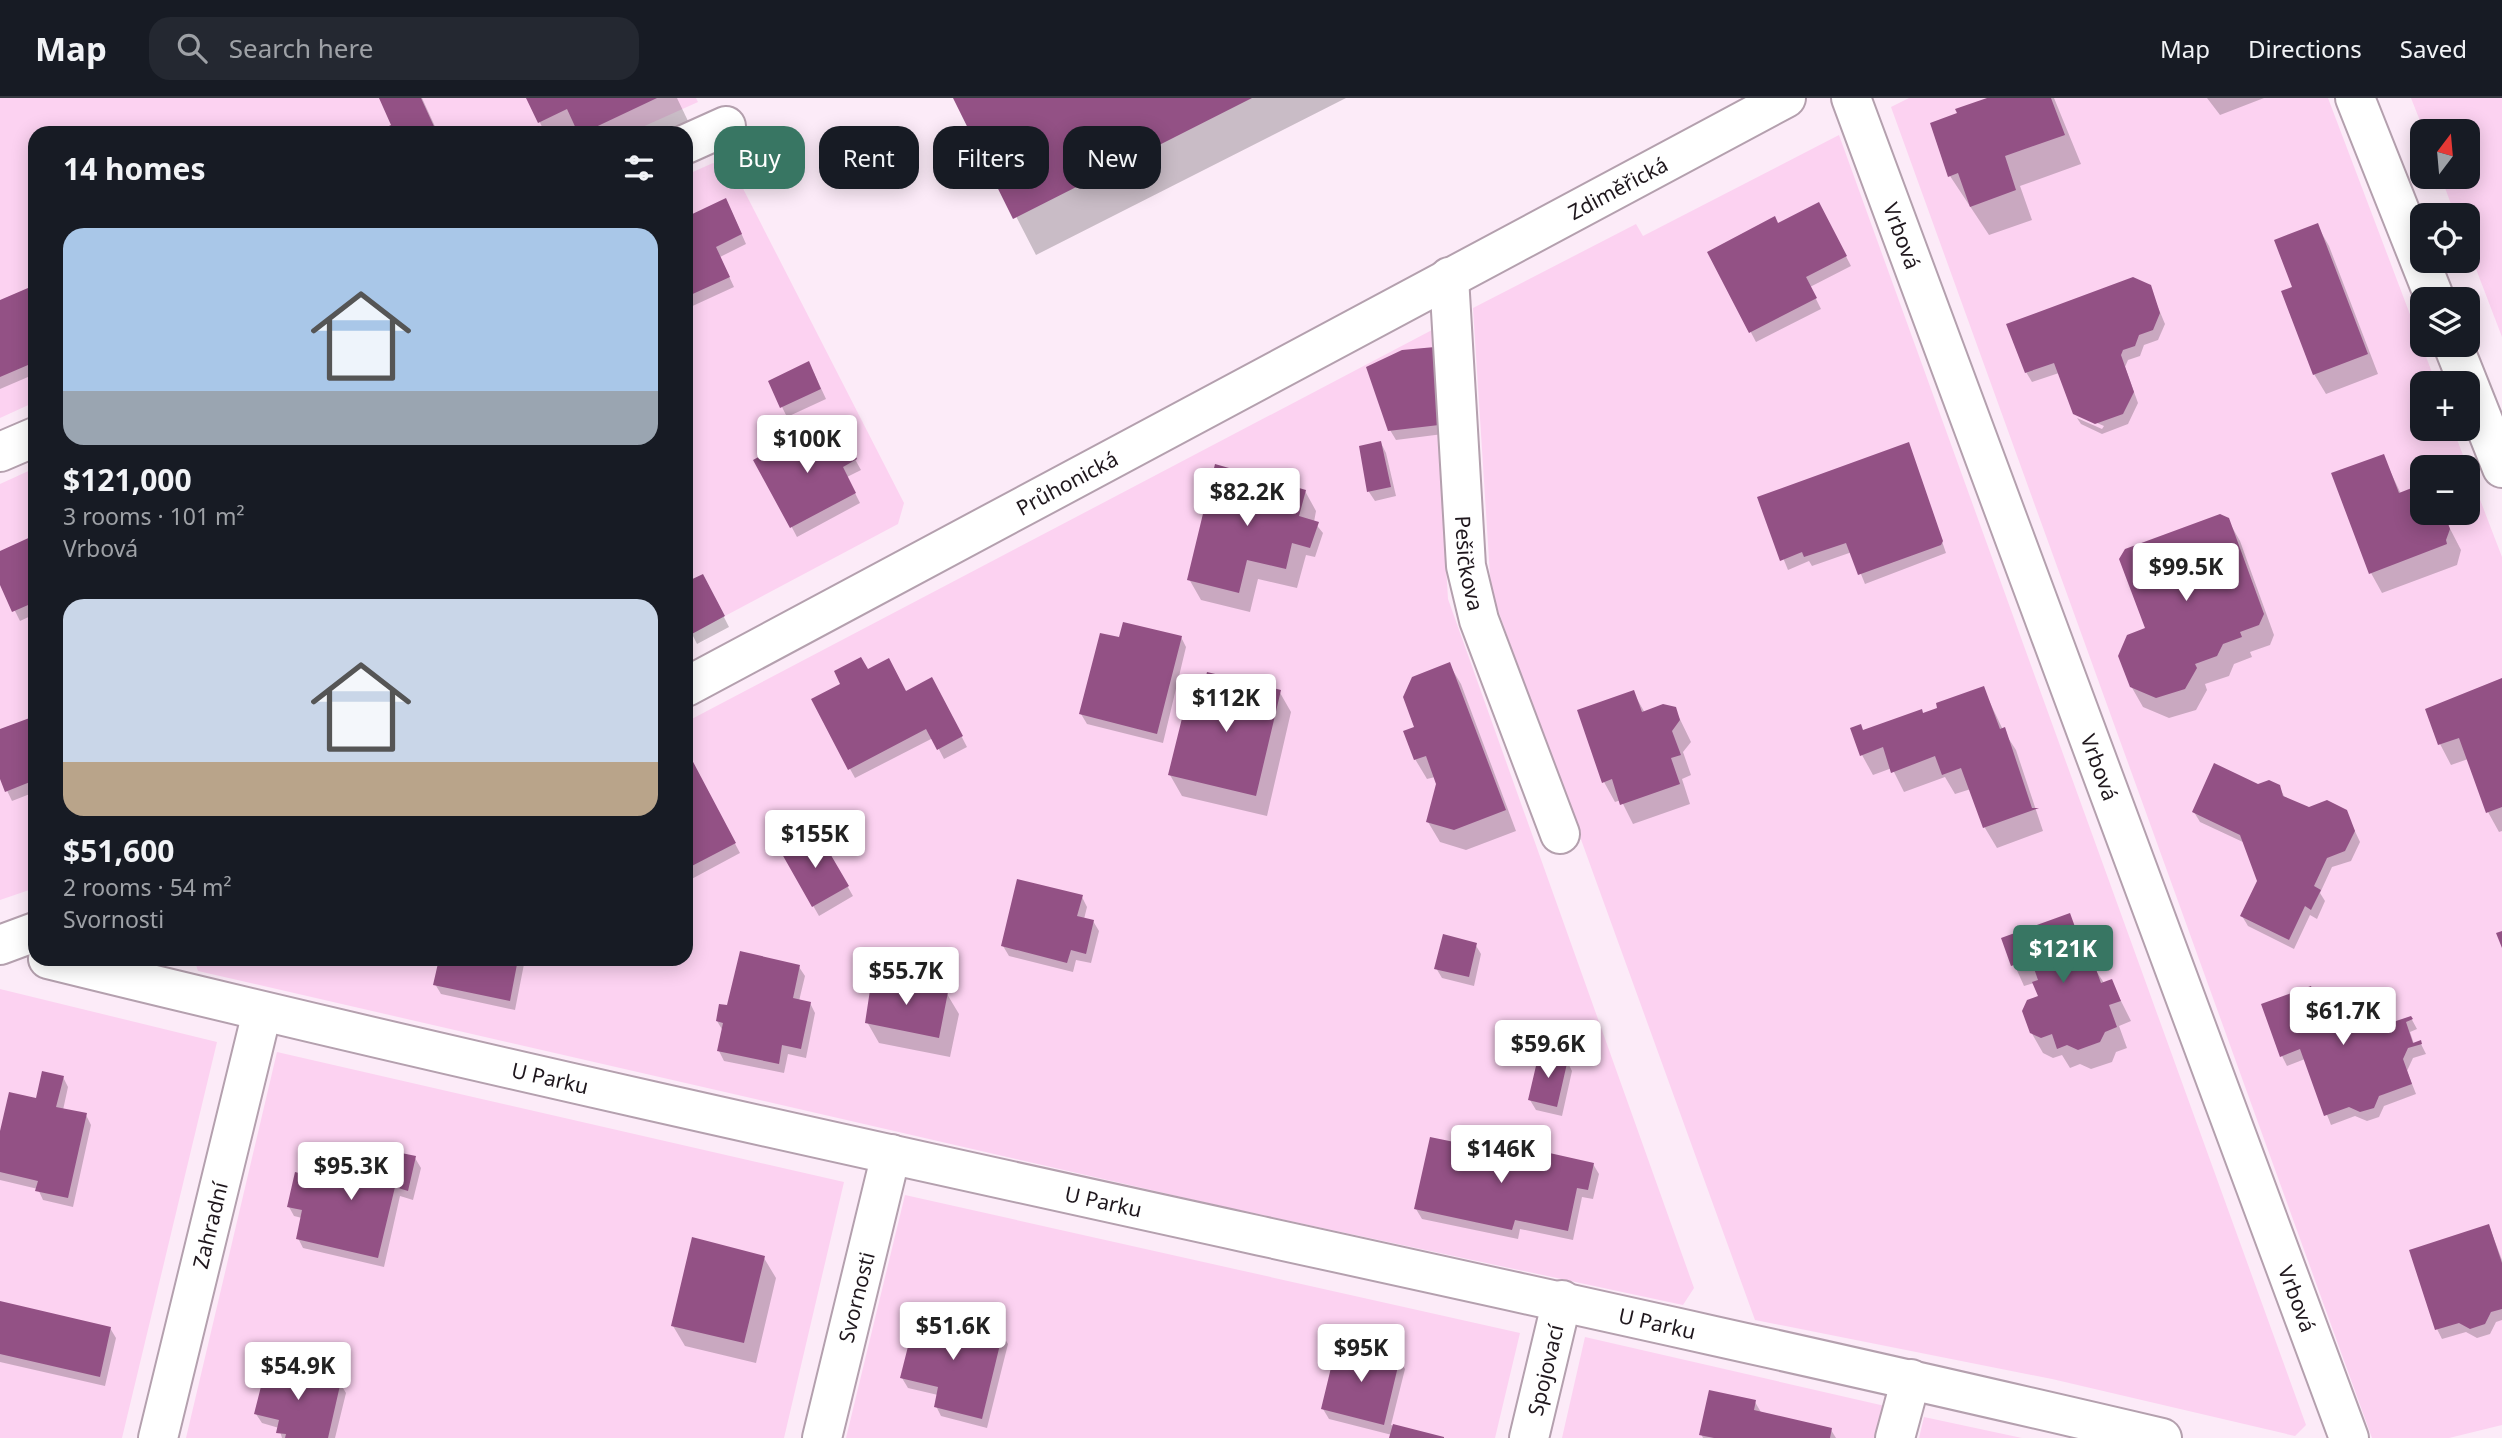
<!DOCTYPE html>
<html lang="en">
<head>
<meta charset="utf-8">
<style>
  :root { --surface:#171b24; --page:#242831; --text:#f1f3f6; --muted:#9ea1a6; --line:#363941; --accent:#387663 }
  body { margin:0; font-family:"Noto Sans",sans-serif; background:var(--page); color:var(--text); height:100vh; display:flex; flex-direction:column; font-size:26px; white-space:nowrap }
  * { box-sizing:border-box; margin:0 }
  p { font-size:23px; color:var(--muted) }
  .icon { flex:none; width:38px; height:38px; fill:none; stroke:currentColor; stroke-width:2; stroke-linecap:round; stroke-linejoin:round }
  .map { position:relative; flex:1; overflow:hidden }
  .details { position:absolute; left:28px; top:28px; width:665px; height:840px; display:flex; flex-direction:column; background:var(--surface); border-radius:21px; box-shadow:0 4px 18px #0003 }
  .details>* { flex:none }
  .top-card { position:absolute; left:714px; top:28px; width:665px; height:63px; display:flex; gap:14px }
  .needle { width:46px; rotate:16deg }
  .buttons { position:absolute; left:2410px; top:21px; display:grid; gap:14px }
  .buttons a { display:grid; place-items:center; width:70px; height:70px; border-radius:14px; background:var(--surface); box-shadow:0 4px 18px #0003; font-size:35px }
  .price { position:absolute; translate:-50% -60px; padding:0 16px; border-radius:7px; background:#fff; color:#222; font-size:23px; line-height:46px; filter:drop-shadow(0 2px 4px #0008) }
  .price::after { content:''; position:absolute; left:50%; top:42px; width:21px; height:16px; margin-left:-10px; background:inherit; clip-path:polygon(0 0,100% 0,50% 100%) }
  .price.current { background:var(--accent); color:#fff }
  ul { padding:0; list-style:none }
  li { display:grid; align-content:center; gap:14px; height:371px; padding:0 35px }
  li span { display:grid; place-items:center; height:217px; border-radius:21px; color:#555 }
  li>.icon { margin-inline-start:auto }
  span .icon { width:126px; height:126px; fill:#fffc; stroke-width:1 }
  li b { font-size:30px }
  h2 { display:flex; justify-content:space-between; align-items:center; height:84px; padding:0 35px; font-size:30px }
  .tag { padding:0 24px; border-radius:21px; background:var(--surface); box-shadow:0 4px 18px #0003; font-size:24px; line-height:63px }
  .tag.current { background:var(--accent); color:#fff }
  header { display:flex; align-items:center; gap:42px; box-sizing:border-box; height:98px; padding:0 35px; background:var(--surface); border-bottom:2px solid var(--line) }
  header strong { font-size:33px }
  nav { display:flex; gap:38px; margin-inline-start:auto; font-size:24px }
  .search { width:490px; height:63px; background:var(--page); display:flex; align-items:center; gap:18px; box-sizing:border-box; padding:0 24px; border-radius:21px; color:var(--muted); font-size:26px }
  .map>svg:first-child { display:block }
  .green { fill:#fcd2f1; fill-rule:evenodd }
  .shadow { fill:#0003 }
  .building { fill:#935185 }
  .lines { fill:none; stroke-linecap:round; stroke-linejoin:round }
  .street-casing { stroke:#b4a0ae; stroke-width:42 }
  .street { stroke:#fff; stroke-width:38 }
  .labels { text-anchor:middle; dominant-baseline:central; stroke-width:6; stroke-linejoin:round; paint-order:stroke }
  .street-label { font-size:21px; fill:#1f171d; stroke:#fcebf8 }
</style>
</head>
<body>
<header>
<strong>Map</strong>
<div class="search"><svg class="icon" aria-label="search" viewBox="0 0 24 24"><circle cx="10" cy="10" r="6"/><path d="M15 15l6 6"/></svg>Search here</div>
<nav><a>Map</a><a>Directions</a><a>Saved</a></nav>
</header>
<div class="map">
<svg width="2502" height="1340" viewBox="0 0 2502 1340">
  <rect width="100%" height="100%" fill="#fcebf8"/>
  <path class="green" d="M 0,0 L 696,0 L 698,4 L 629,35 L 35,35 L 35,304 L 0,320 Z
    M 1909,0 L 2328,0 L 2436,285 L 2422,285 L 2422,331 L 2453,331 L 2502,459 L 2502,1327 L 2449,1340 L 2372,1340 L 1891,9 ZM 2422,369 L 2468,369 L 2468,415 L 2422,415 Z
    M 2411,0 L 2502,0 L 2502,239 L 2468,150 L 2468,117 L 2455,117 L 2441,79 L 2468,79 L 2468,33 L 2424,33 Z
    M 1839,37 L 2306,1327 L 2295,1338 L 2052,1281 L 1755,1222 L 1491,493 L 1473,210 L 1636,126 L 1643,138 Z
    M 713,65 L 733,71 L 904,405 L 898,426 L 725,518 L 703,476 L 686,484 L 686,77 Z
    M 1432,232 L 1448,501 L 1694,1190 L 1683,1207 L 1225,1109 L 198,873 L 194,861 L 686,861 L 686,624 Z
    M 35,370 L 35,790 L 0,802 L 0,386 Z
    M 0,891 L 217,944 L 122,1340 L 0,1340 Z
    M 277,954 L 844,1084 L 784,1340 L 186,1340 Z
    M 905,1097 L 1520,1235 L 1495,1340 L 846,1340 Z
    M 1585,1239 L 1885,1308 L 1876,1340 L 1562,1340 Z
    M 1924,1319 L 2022,1340 L 1919,1340 Z"/>
  <path class="shadow" d="M 381,0 L 422,0 L 438,35 L 379,35 L 393,28 Z
    M 528,0 L 677,0 L 688,23 L 662,35 L 545,35 Z
    M 955,0 L 1346,0 L 1036,157 Z
    M 1992,0 L 2054,0 L 2081,66 L 2020,88 L 2032,122 L 1989,137 L 1950,78 Z
    M 2207,0 L 2264,0 L 2220,17 Z
    M 731,112 L 746,146 L 720,159 L 734,189 L 686,211 L 686,121 Z
    M 1824,116 L 1851,168 L 1810,189 L 1821,211 L 1756,244 L 1709,155 L 1778,127 Z
    M 2317,127 L 2329,148 L 2378,276 L 2326,296 L 2314,276 L 2295,190 Z
    M 2149,188 L 2165,226 L 2158,242 L 2144,247 L 2140,258 L 2128,262 L 2125,269 L 2138,305 L 2128,326 L 2102,336 L 2081,326 L 2077,320 L 2102,331 L 2104,328 L 2074,315 L 2059,275 L 2032,284 L 2026,274 Z
    M 35,189 L 35,276 L 0,291 L 0,204 Z
    M 1402,254 L 1443,336 L 1396,342 L 1390,332 Z
    M 814,275 L 826,301 L 787,319 L 782,309 Z
    M 1381,345 L 1386,355 L 1396,398 L 1375,403 L 1369,394 L 1361,350 Z
    M 1909,346 L 1946,455 L 1865,486 L 1852,454 L 1812,468 L 1809,463 L 1788,472 L 1759,400 Z
    M 847,347 L 861,372 L 847,379 L 860,405 L 797,439 L 756,362 L 833,355 Z
    M 2383,358 L 2401,396 L 2422,388 L 2422,415 L 2438,415 L 2445,421 L 2461,452 L 2457,467 L 2382,495 L 2371,475 Z
    M 1305,393 L 1316,413 L 1314,424 L 1323,435 L 1315,459 L 1306,457 L 1297,490 L 1258,481 L 1250,514 L 1201,502 L 1189,481 Z
    M 2228,422 L 2240,443 L 2274,537 L 2270,547 L 2250,554 L 2252,559 L 2234,566 L 2229,578 L 2205,586 L 2207,592 L 2196,612 L 2169,620 L 2143,609 L 2131,588 L 2148,531 Z
    M 35,439 L 35,516 L 20,523 L 0,483 L 0,455 Z
    M 686,486 L 708,488 L 729,529 L 697,546 L 686,524 Z
    M 1181,539 L 1186,549 L 1163,645 L 1087,626 L 1081,616 L 1120,541 Z
    M 1449,566 L 1461,586 L 1516,733 L 1466,752 L 1440,744 L 1428,724 L 1438,686 L 1435,679 L 1427,681 L 1415,661 L 1417,630 Z
    M 867,573 L 906,595 L 937,591 L 967,649 L 944,661 L 933,640 L 855,680 L 850,671 Z
    M 2502,581 L 2502,733 L 2499,734 L 2488,714 L 2468,661 L 2451,667 L 2440,646 Z
    M 1983,590 L 2003,632 L 2016,652 L 2043,733 L 1997,750 L 1985,730 L 1971,691 L 1955,696 L 1945,679 L 1904,694 L 1892,670 L 1873,677 L 1862,657 L 1863,634 L 1923,617 Z
    M 1279,593 L 1291,614 L 1267,718 L 1182,698 L 1170,677 Z
    M 1633,594 L 1645,615 L 1675,611 L 1691,644 L 1683,654 L 1691,677 L 1682,681 L 1690,706 L 1633,726 L 1621,702 L 1615,704 L 1604,684 Z
    M 35,620 L 35,694 L 12,703 L 0,678 L 0,633 Z
    M 686,665 L 696,672 L 740,755 L 686,784 Z
    M 2258,688 L 2279,688 L 2285,700 L 2309,711 L 2346,714 L 2360,744 L 2351,763 L 2332,769 L 2320,795 L 2325,803 L 2317,821 L 2310,817 L 2294,851 L 2248,828 L 2242,818 L 2259,783 L 2245,745 L 2200,724 L 2194,714 Z
    M 818,737 L 853,798 L 819,818 L 784,757 Z
    M 1082,799 L 1087,809 L 1084,821 L 1093,823 L 1099,833 L 1091,865 L 1076,862 L 1073,874 L 1009,858 L 1003,848 Z
    M 2069,818 L 2091,865 L 2104,885 L 2111,883 L 2131,923 L 2119,928 L 2127,950 L 2116,954 L 2112,964 L 2091,971 L 2080,966 L 2070,970 L 2062,957 L 2053,960 L 2043,955 L 2031,934 L 2040,899 L 2034,885 L 2024,888 L 2003,841 Z
    M 1475,846 L 1481,856 L 1474,888 L 1442,880 L 1436,870 Z
    M 441,861 L 525,861 L 515,912 L 441,896 L 435,886 Z
    M 799,869 L 805,878 L 799,903 L 810,905 L 815,915 L 806,960 L 788,956 L 784,975 L 724,963 L 719,953 L 723,933 L 717,923 Z
    M 2311,890 L 2321,914 L 2377,894 L 2391,926 L 2411,920 L 2417,931 L 2410,934 L 2414,946 L 2420,944 L 2426,956 L 2413,960 L 2407,973 L 2416,996 L 2384,1008 L 2379,1019 L 2367,1023 L 2355,1018 L 2331,1027 L 2305,961 L 2287,968 L 2282,958 Z
    M 947,896 L 959,916 L 950,959 L 879,945 L 867,924 Z
    M 1567,963 L 1572,973 L 1562,1018 L 1536,1012 L 1530,1002 Z
    M 63,979 L 68,989 L 63,1012 L 86,1017 L 91,1027 L 73,1109 L 43,1102 L 38,1091 L 0,1082 L 0,1041 Z
    M 415,1060 L 421,1070 L 413,1102 L 400,1098 L 384,1169 L 303,1150 L 298,1140 L 302,1120 L 294,1118 L 289,1109 Z
    M 1523,1060 L 1593,1066 L 1599,1076 L 1593,1101 L 1582,1099 L 1573,1142 L 1520,1131 L 1518,1141 L 1422,1121 L 1416,1111 Z
    M 2489,1128 L 2502,1162 L 2502,1222 L 2496,1224 L 2490,1236 L 2477,1240 L 2466,1234 L 2442,1241 L 2437,1231 Z
    M 764,1160 L 776,1180 L 756,1265 L 685,1248 L 673,1228 Z
    M 0,1204 L 110,1230 L 116,1240 L 105,1288 L 0,1264 Z
    M 1002,1236 L 1008,1246 L 987,1330 L 941,1318 L 936,1308 L 938,1297 L 908,1290 L 902,1280 Z
    M 1399,1261 L 1405,1271 L 1391,1327 L 1440,1340 L 1391,1340 L 1392,1337 L 1329,1321 L 1323,1311 Z
    M 340,1285 L 346,1295 L 335,1340 L 282,1340 L 279,1330 L 262,1325 L 256,1316 Z
    M 1755,1304 L 1762,1316 L 1831,1332 L 1836,1340 L 1703,1340 L 1701,1336 Z"/>
  <path class="building" d="M 379,0 L 421,0 L 437,35 L 374,35 L 391,27 Z
    M 526,0 L 657,0 L 583,35 L 578,35 L 567,11 L 538,25 Z
    M 953,0 L 1252,0 L 1013,121 Z
    M 1987,0 L 2051,0 L 2065,37 L 2005,58 L 2016,92 L 1970,109 L 1958,75 L 1948,79 L 1930,25 L 1957,15 L 1955,11 Z
    M 726,100 L 742,136 L 716,149 L 730,179 L 686,199 L 686,119 Z
    M 1819,104 L 1847,158 L 1806,179 L 1817,200 L 1749,235 L 1707,154 L 1775,118 L 1778,125 Z
    M 2318,125 L 2368,256 L 2313,277 L 2281,193 L 2292,189 L 2274,142 Z
    M 2133,179 L 2151,187 L 2160,215 L 2153,232 L 2139,237 L 2135,248 L 2123,252 L 2121,257 L 2134,294 L 2123,316 L 2095,326 L 2073,316 L 2054,265 L 2025,275 L 2006,226 Z
    M 35,187 L 35,264 L 0,279 L 0,202 Z
    M 1435,249 L 1439,327 L 1388,333 L 1366,269 L 1402,252 Z
    M 809,263 L 821,291 L 780,310 L 768,283 Z
    M 819,326 L 833,353 L 848,344 L 857,361 L 843,369 L 856,395 L 790,430 L 753,362 Z
    M 1381,343 L 1391,389 L 1367,394 L 1359,348 Z
    M 1909,344 L 1943,443 L 1941,447 L 1858,477 L 1846,445 L 1804,459 L 1802,454 L 1780,463 L 1757,399 Z
    M 2384,356 L 2399,395 L 2422,386 L 2422,415 L 2436,415 L 2446,420 L 2450,431 L 2446,442 L 2447,446 L 2369,476 L 2331,375 Z
    M 1215,366 L 1306,392 L 1299,418 L 1319,424 L 1310,450 L 1292,445 L 1286,471 L 1247,462 L 1239,495 L 1187,482 Z
    M 35,414 L 35,431 L 28,417 Z
    M 2220,416 L 2229,420 L 2264,516 L 2259,527 L 2240,534 L 2242,539 L 2223,546 L 2217,558 L 2195,566 L 2197,570 L 2185,591 L 2156,600 L 2130,589 L 2118,558 L 2127,537 L 2145,530 L 2119,461 L 2125,451 Z
    M 35,437 L 35,504 L 12,514 L 0,487 L 0,453 Z
    M 703,476 L 725,518 L 690,537 L 686,528 L 686,484 Z
    M 1123,524 L 1182,538 L 1157,636 L 1079,616 L 1100,535 L 1119,539 Z
    M 861,559 L 868,571 L 889,560 L 906,593 L 932,579 L 963,638 L 937,652 L 926,631 L 848,672 L 811,601 L 840,586 L 834,573 Z
    M 1450,564 L 1506,712 L 1454,732 L 1426,724 L 1436,686 L 1426,658 L 1414,662 L 1403,633 L 1414,629 L 1403,599 L 1412,579 Z
    M 1207,574 L 1281,592 L 1256,698 L 1168,677 L 1188,596 L 1201,600 Z
    M 2502,580 L 2502,709 L 2486,715 L 2459,640 L 2438,647 L 2425,611 Z
    M 1984,588 L 2000,631 L 2005,629 L 2032,710 L 2039,710 L 1983,730 L 1961,670 L 1942,677 L 1935,658 L 1891,675 L 1883,649 L 1860,658 L 1850,630 L 1861,626 L 1863,632 L 1922,611 L 1923,615 L 1937,610 L 1936,605 Z
    M 1634,592 L 1642,614 L 1663,606 L 1676,609 L 1680,622 L 1672,633 L 1681,657 L 1671,660 L 1680,686 L 1620,707 L 1612,681 L 1602,685 L 1577,612 Z
    M 35,618 L 35,682 L 5,694 L 0,681 L 0,631 Z
    M 691,660 L 736,745 L 686,771 L 686,663 Z
    M 2214,665 L 2258,686 L 2269,682 L 2280,687 L 2283,698 L 2309,709 L 2327,702 L 2347,712 L 2355,733 L 2345,753 L 2327,760 L 2314,788 L 2321,792 L 2311,812 L 2305,808 L 2289,842 L 2240,818 L 2257,783 L 2240,737 L 2192,714 Z
    M 818,735 L 849,788 L 812,809 L 782,756 Z
    M 1017,781 L 1083,797 L 1077,818 L 1094,822 L 1086,856 L 1071,852 L 1067,865 L 1001,848 Z
    M 2070,815 L 2088,865 L 2093,863 L 2101,885 L 2112,881 L 2121,903 L 2109,907 L 2117,929 L 2105,934 L 2100,944 L 2078,952 L 2067,947 L 2057,951 L 2052,936 L 2041,940 L 2030,935 L 2022,913 L 2027,902 L 2038,898 L 2032,884 L 2038,882 L 2031,862 L 2011,868 L 2001,840 Z
    M 2502,833 L 2502,850 L 2496,835 Z
    M 1443,836 L 1477,845 L 1469,879 L 1434,871 Z
    M 740,853 L 800,867 L 793,900 L 811,904 L 801,951 L 782,947 L 779,966 L 717,953 L 723,925 L 716,923 L 719,906 L 727,907 Z
    M 439,861 L 518,861 L 510,903 L 433,887 Z
    M 872,879 L 948,894 L 939,940 L 865,925 Z
    M 2311,888 L 2320,913 L 2378,892 L 2390,925 L 2411,918 L 2413,921 L 2406,924 L 2413,945 L 2421,942 L 2422,946 L 2408,950 L 2403,961 L 2412,986 L 2379,998 L 2374,1010 L 2360,1014 L 2349,1009 L 2324,1018 L 2300,951 L 2280,959 L 2261,906 Z
    M 1539,955 L 1568,961 L 1557,1009 L 1528,1002 Z
    M 42,973 L 64,978 L 56,1009 L 87,1015 L 68,1100 L 35,1093 L 38,1083 L 0,1074 L 0,1033 L 9,994 L 36,1000 Z
    M 1430,1039 L 1522,1058 L 1523,1049 L 1594,1065 L 1588,1092 L 1577,1090 L 1568,1133 L 1515,1122 L 1512,1132 L 1414,1111 Z
    M 367,1048 L 416,1058 L 408,1093 L 395,1089 L 378,1160 L 296,1141 L 302,1112 L 287,1109 L 295,1074 L 311,1078 L 313,1068 L 359,1079 Z
    M 2489,1126 L 2502,1165 L 2502,1211 L 2491,1214 L 2485,1226 L 2470,1231 L 2459,1225 L 2435,1232 L 2409,1152 Z
    M 692,1139 L 765,1158 L 744,1245 L 671,1228 Z
    M 0,1203 L 111,1229 L 100,1279 L 0,1256 Z
    M 917,1213 L 1003,1234 L 982,1321 L 934,1309 L 938,1289 L 900,1280 Z
    M 1337,1245 L 1400,1260 L 1384,1327 L 1321,1311 Z
    M 267,1265 L 341,1283 L 328,1340 L 285,1340 L 286,1336 L 276,1335 L 279,1322 L 254,1316 Z
    M 1709,1292 L 1756,1302 L 1754,1312 L 1832,1330 L 1830,1340 L 1714,1340 L 1699,1337 Z
    M 1393,1326 L 1444,1339 L 1444,1340 L 1389,1340 Z"/>
  <g class="lines">
    <g class="street-casing">
      <g id="street">
        <path id="s1" d="M 1851,0 L 2349,1340"/>
        <path d="M 2355,0 L 2435,201"/>
        <path d="M 686,46 L 726,28"/>
        <path id="s2" d="M 1449,179 L 1466,468 L 1479,522 L 1560,736"/>
        <path d="M 2453,247 L 2502,370"/>
        <path d="M 0,354 L 35,339"/>
        <path id="s3" d="M 686,589 L 1786,0"/>
        <path d="M 0,847 L 35,834"/>
        <path id="s4" d="M 48,861 C 749,1034 1458,1175 2162,1340"/>
        <path id="s5" d="M 158,1340 L 262,914"/>
        <path id="s6" d="M 822,1340 L 891,1056"/>
        <path id="s7" d="M 1529,1340 L 1562,1202"/>
        <path d="M 1895,1340 L 1911,1281"/>
      </g>
    </g>
    <use href="#street" class="street"/>
  </g>
  <g class="labels">
    <g class="street-label">
      <text stroke="none"><textPath href="#s3" startOffset="1057">Zdiměřická</textPath></text>
      <text stroke="none"><textPath href="#s1" startOffset="147">Vrbová</textPath></text>
      <text stroke="none"><textPath href="#s3" startOffset="432">Průhonická</textPath></text>
      <text stroke="none"><textPath href="#s2" startOffset="287">Pešičkova</textPath></text>
      <text stroke="none"><textPath href="#s1" startOffset="714">Vrbová</textPath></text>
      <text stroke="none"><textPath href="#s4" startOffset="516">U Parku</textPath></text>
      <text stroke="none"><textPath href="#s4" startOffset="1083">U Parku</textPath></text>
      <text stroke="none"><textPath href="#s5" startOffset="219">Zahradní</textPath></text>
      <text stroke="none"><textPath href="#s6" startOffset="145">Svornosti</textPath></text>
      <text stroke="none"><textPath href="#s1" startOffset="1281">Vrbová</textPath></text>
      <text stroke="none"><textPath href="#s4" startOffset="1650">U Parku</textPath></text>
      <text stroke="none"><textPath href="#s7" startOffset="70">Spojovací</textPath></text>
    </g>
  </g>
</svg>
<div class="buttons">
<a><svg class="needle" viewBox="-14 -14 28 28"><path d="M0-13l5 13h-10z" fill="#e53935"/><path d="M0 13l5-13h-10z" fill="#9ea1a6"/></svg></a>
<a><svg class="icon" aria-label="locate" viewBox="0 0 24 24"><circle cx="12" cy="12" r="6"/><path d="M12 2v4M12 18v4M2 12h4M18 12h4"/></svg></a>
<a><svg class="icon" aria-label="layers" viewBox="0 0 24 24"><path d="M12 4l9 5-9 5-9-5zM3 14l9 5 9-5"/></svg></a>
<a>+</a>
<a>−</a>
</div>
<b class="price" style="left:807px;top:377px">$100K</b>
<b class="price" style="left:1247px;top:430px">$82.2K</b>
<b class="price" style="left:2186px;top:505px">$99.5K</b>
<b class="price" style="left:1226px;top:636px">$112K</b>
<b class="price" style="left:815px;top:772px">$155K</b>
<b class="price current" style="left:2063px;top:887px">$121K</b>
<b class="price" style="left:906px;top:909px">$55.7K</b>
<b class="price" style="left:2343px;top:949px">$61.7K</b>
<b class="price" style="left:1548px;top:982px">$59.6K</b>
<b class="price" style="left:1501px;top:1087px">$146K</b>
<b class="price" style="left:351px;top:1104px">$95.3K</b>
<b class="price" style="left:953px;top:1264px">$51.6K</b>
<b class="price" style="left:1361px;top:1286px">$95K</b>
<b class="price" style="left:298px;top:1304px">$54.9K</b>
<div class="top-card">
<a class="tag current">Buy</a>
<a class="tag">Rent</a>
<a class="tag">Filters</a>
<a class="tag">New</a>
</div>
<section class="details">
<h2>14 homes<svg class="icon" aria-label="filters" viewBox="0 0 24 24"><path d="M4 7h16M4 17h16"/><circle cx="9" cy="7" r="2"/><circle cx="15" cy="17" r="2"/></svg></h2>
<ul>
<li><span style="background:linear-gradient(#a9c7e8 75%,#9aa5b1 0)"><svg class="icon" aria-label="home" viewBox="0 0 24 24"><path d="M3 11l9-7 9 7M6 9v11h12V9"/></svg></span><div><b>$121,000</b><p>3 rooms · 101 m²</p><p>Vrbová</p></div></li>
<li><span style="background:linear-gradient(#c9d6e8 75%,#b9a48a 0)"><svg class="icon" aria-label="home" viewBox="0 0 24 24"><path d="M3 11l9-7 9 7M6 9v11h12V9"/></svg></span><div><b>$51,600</b><p>2 rooms · 54 m²</p><p>Svornosti</p></div></li>
</ul>
</section>
</div>
</body>
</html>
